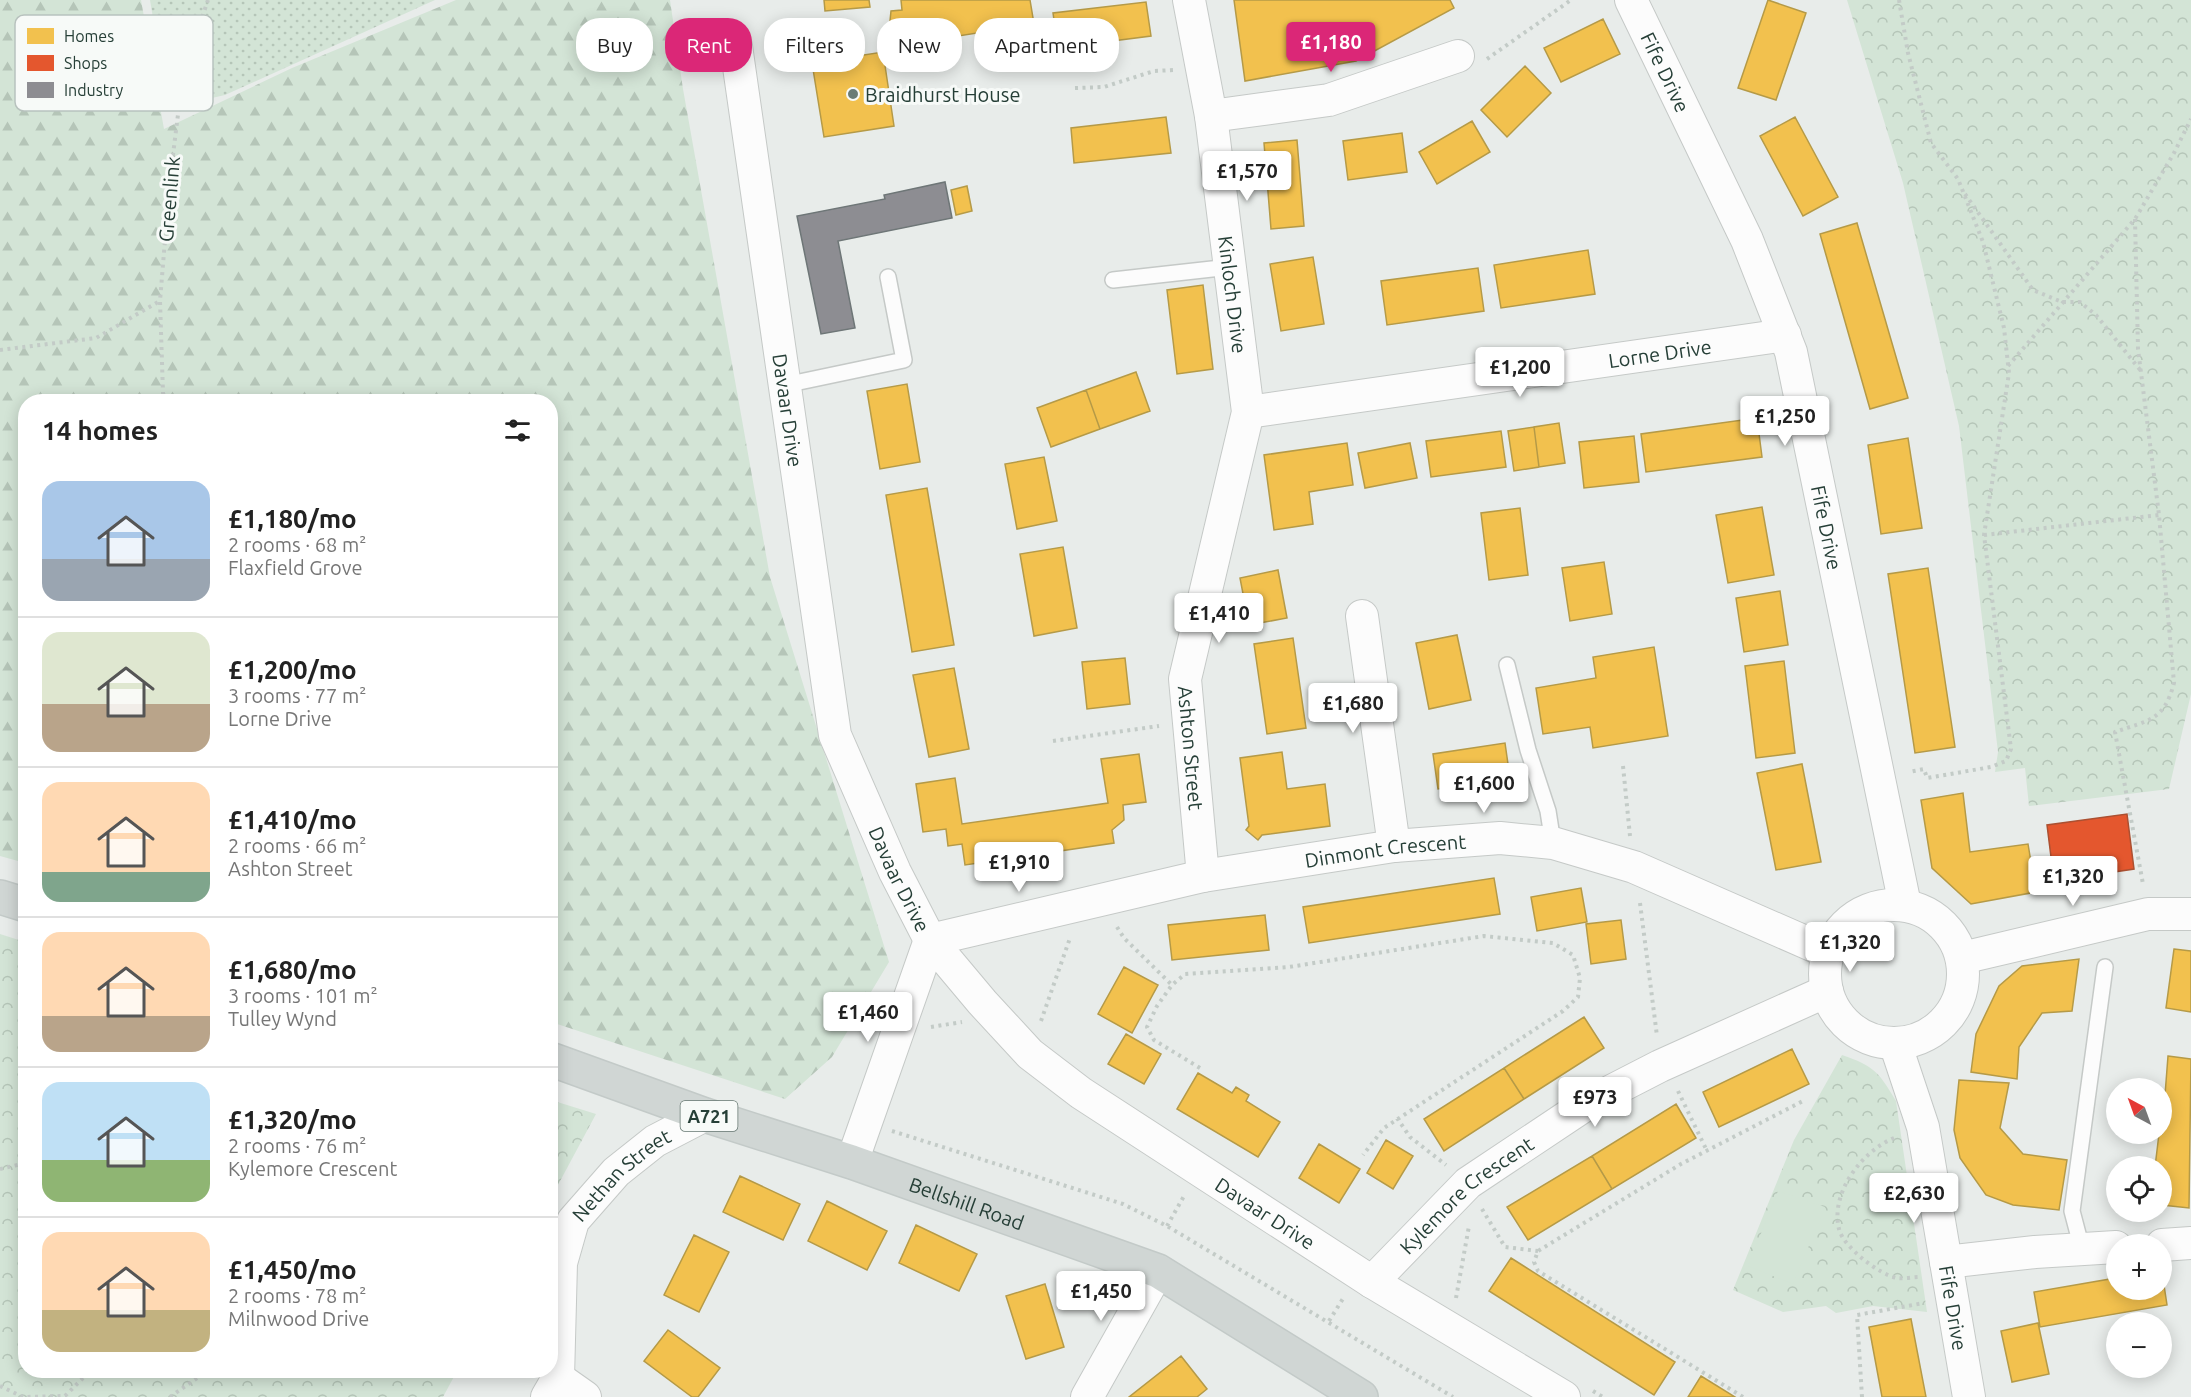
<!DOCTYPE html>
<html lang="en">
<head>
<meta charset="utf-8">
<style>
  :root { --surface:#fff; --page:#f2f2f2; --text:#222; --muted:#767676; --line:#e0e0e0; --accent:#db2777 }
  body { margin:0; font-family:Ubuntu,sans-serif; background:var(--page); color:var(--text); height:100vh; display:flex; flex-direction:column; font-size:22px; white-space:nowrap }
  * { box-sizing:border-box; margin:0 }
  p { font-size:20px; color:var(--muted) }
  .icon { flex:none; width:33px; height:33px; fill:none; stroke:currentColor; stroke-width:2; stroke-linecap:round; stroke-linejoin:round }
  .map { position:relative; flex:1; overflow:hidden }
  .sheet { position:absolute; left:18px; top:394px; width:540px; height:984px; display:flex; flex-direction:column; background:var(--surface); border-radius:24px; box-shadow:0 3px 15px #0003 }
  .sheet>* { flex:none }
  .hud { position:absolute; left:576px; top:18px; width:570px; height:54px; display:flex; gap:12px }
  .needle { width:39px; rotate:319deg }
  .tools { position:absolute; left:2106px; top:1078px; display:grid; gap:12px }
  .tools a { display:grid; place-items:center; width:66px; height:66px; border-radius:50%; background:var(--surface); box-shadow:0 3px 15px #0003; font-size:30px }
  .price { position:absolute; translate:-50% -51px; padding:0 14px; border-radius:6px; background:#fff; color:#222; font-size:20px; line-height:39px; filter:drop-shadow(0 2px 3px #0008) }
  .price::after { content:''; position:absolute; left:50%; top:36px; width:18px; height:14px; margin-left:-9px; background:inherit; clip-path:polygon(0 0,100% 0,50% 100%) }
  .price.current { background:var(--accent); color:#fff }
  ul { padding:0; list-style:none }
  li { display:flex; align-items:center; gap:18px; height:150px; padding:0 24px }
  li+li { border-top:2px solid var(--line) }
  li span { display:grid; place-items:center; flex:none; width:168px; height:120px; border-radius:18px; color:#555 }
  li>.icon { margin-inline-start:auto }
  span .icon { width:72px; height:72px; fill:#fffc; stroke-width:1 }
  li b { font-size:26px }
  h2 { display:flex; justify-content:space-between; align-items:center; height:72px; padding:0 24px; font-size:26px }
  .chip { padding:0 21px; border-radius:24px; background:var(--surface); box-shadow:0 3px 15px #0003; font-size:21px; line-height:54px }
  .chip.current { background:var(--accent); color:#fff }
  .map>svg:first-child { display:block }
  .grass { fill:url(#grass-dots) }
  .forest { fill:url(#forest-firs) }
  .park { fill:url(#park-crowns) }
  .garden { fill:#d3e4d6 }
  .homes { fill:#f2c14e; stroke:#b59a47; stroke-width:1.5 }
  .shops { fill:#e4572e; stroke:#ab5031; stroke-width:1.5 }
  .industry { fill:#8d8d92; stroke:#6e7677; stroke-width:1.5 }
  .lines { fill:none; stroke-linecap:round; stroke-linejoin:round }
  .lane-casing { stroke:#c5c9c7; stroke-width:18 }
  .street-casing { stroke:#c5c9c7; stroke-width:34 }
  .primary-casing { stroke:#c3cac8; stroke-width:36 }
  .path { stroke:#c3cbc7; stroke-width:4; stroke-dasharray:3 4.5; stroke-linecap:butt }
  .lane { stroke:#fcfcfc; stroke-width:15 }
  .street { stroke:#fcfcfc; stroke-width:32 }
  .primary { stroke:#d0d6d4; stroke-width:33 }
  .poi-dot { fill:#6a7c76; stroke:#f7faf8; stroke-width:2 }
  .labels { text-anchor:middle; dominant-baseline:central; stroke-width:6; stroke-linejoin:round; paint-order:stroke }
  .shield { fill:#f7faf8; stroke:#657771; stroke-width:1.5 }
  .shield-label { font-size:18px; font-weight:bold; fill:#263f37 }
  .street-label { font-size:20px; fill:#263f37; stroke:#f7faf8 }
  .poi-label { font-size:20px; fill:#263f37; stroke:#f7faf8; text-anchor:start }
  .key { fill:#f7faf8; stroke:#b8c2be; stroke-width:1.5 }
  .key-label { font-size:16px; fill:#263f37 }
</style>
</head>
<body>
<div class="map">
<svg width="2191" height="1397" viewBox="0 0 2191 1397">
  <defs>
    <pattern id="grass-dots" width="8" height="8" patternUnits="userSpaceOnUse" patternTransform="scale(1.5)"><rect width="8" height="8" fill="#d3e4d6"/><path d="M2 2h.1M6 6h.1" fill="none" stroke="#b5c5b8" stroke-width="1.8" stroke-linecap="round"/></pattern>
    <pattern id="forest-firs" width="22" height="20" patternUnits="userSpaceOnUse" patternTransform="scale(1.5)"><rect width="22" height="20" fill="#d3e4d6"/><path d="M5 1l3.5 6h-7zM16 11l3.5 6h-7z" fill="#b5c5b8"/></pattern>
    <pattern id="park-crowns" width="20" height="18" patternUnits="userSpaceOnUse" patternTransform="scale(1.5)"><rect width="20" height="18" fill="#d3e4d6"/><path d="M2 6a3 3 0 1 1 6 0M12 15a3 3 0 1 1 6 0" fill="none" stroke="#b5c5b8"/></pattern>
  </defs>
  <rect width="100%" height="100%" fill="#e8ecea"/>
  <path class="grass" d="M 150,0 L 435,0 L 225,95 L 168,108 Z"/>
  <path class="forest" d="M 0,0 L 141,0 L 164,129 L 292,68 L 456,0 L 670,0 L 683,89 L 770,577 L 889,962 L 832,1057 L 785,1099 L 551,1022 L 550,402 L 26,402 L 25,863 L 0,856 Z"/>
  <path class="park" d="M 1847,0 L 2191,0 L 2191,694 L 2169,789 L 2029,806 L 2025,768 L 1995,772 L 1998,752 L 1959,426 L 1903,183 Z
    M 0,934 L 25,942 L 26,1371 L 457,1371 L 443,1397 L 0,1397 Z
    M 1842,1055 C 1874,1066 1879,1072 1896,1101 L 1927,1312 L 1873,1306 L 1836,1313 L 1826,1306 L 1783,1312 L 1733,1290 L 1794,1140 Z
    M 551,1100 L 596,1114 L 551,1198 L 550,1100 Z"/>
  <path class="garden" d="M 1778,1191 L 1825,1207 L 1793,1284 L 1748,1266 Z"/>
  <path class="homes" d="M 824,0 L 869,0 L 870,7 L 825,11 Z
    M 901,0 L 1030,0 L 1034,24 L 908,44 L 905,29 L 895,31 L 890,21 L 891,11 L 902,10 Z
    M 1234,0 L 1450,0 L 1454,8 L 1356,61 L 1245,81 Z
    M 1768,0 L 1806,13 L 1776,100 L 1738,88 Z
    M 1146,2 L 1151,36 L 1058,48 L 1053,13 Z
    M 1603,19 L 1620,54 L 1561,82 L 1544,48 Z
    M 883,52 L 894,126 L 824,137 L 812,63 Z
    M 1525,66 L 1551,93 L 1507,137 L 1481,110 Z
    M 1166,117 L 1171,153 L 1074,163 L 1071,128 Z
    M 1795,117 L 1838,197 L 1803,216 L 1760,136 Z
    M 1472,121 L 1490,152 L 1437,184 L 1419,152 Z
    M 1402,133 L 1407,172 L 1348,180 L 1343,141 Z
    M 1297,140 L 1304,226 L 1271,229 L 1264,143 Z
    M 967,186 L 972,211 L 956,215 L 951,190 Z
    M 1857,223 L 1908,398 L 1870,409 L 1820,234 Z
    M 1588,250 L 1595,294 L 1501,308 L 1494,265 Z
    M 1313,257 L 1324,324 L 1281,331 L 1270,264 Z
    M 1478,268 L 1484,311 L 1387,325 L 1381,281 Z
    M 1203,285 L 1213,369 L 1177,374 L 1167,290 Z
    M 1136,372 L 1150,411 L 1100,429 L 1086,390 Z
    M 907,384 L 920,462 L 880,469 L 867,391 Z
    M 1086,390 L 1100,429 L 1051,447 L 1037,408 Z
    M 1757,418 L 1762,457 L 1646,472 L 1641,434 Z
    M 1559,423 L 1565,463 L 1539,467 L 1534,427 Z
    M 1534,427 L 1539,467 L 1514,471 L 1508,431 Z
    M 1501,431 L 1506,467 L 1431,477 L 1426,441 Z
    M 1634,436 L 1639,482 L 1584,488 L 1579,442 Z
    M 1908,438 L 1922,528 L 1881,534 L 1868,445 Z
    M 1347,443 L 1353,485 L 1309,492 L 1313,524 L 1274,530 L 1264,455 Z
    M 1410,443 L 1417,478 L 1365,488 L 1358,453 Z
    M 1044,457 L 1057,521 L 1017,529 L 1005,464 Z
    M 927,488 L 954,645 L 912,652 L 886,495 Z
    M 1762,507 L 1774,575 L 1728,583 L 1716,515 Z
    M 1520,508 L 1528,575 L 1489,580 L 1481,513 Z
    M 1063,547 L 1077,628 L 1034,636 L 1020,554 Z
    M 1604,562 L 1612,614 L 1570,621 L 1562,568 Z
    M 1928,568 L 1955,747 L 1915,753 L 1888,574 Z
    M 1278,570 L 1287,618 L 1249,625 L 1240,578 Z
    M 1780,591 L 1788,645 L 1744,652 L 1736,598 Z
    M 1457,635 L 1471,700 L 1429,709 L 1416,643 Z
    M 1293,638 L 1306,728 L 1267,734 L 1254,644 Z
    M 1654,647 L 1668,736 L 1593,748 L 1590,727 L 1543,734 L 1536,688 L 1596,678 L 1593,657 Z
    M 1125,658 L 1130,704 L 1087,709 L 1082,662 Z
    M 1784,661 L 1795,753 L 1756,758 L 1745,666 Z
    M 954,668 L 969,749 L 929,757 L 913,675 Z
    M 1505,743 L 1510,778 L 1438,789 L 1433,754 Z
    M 1282,752 L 1287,789 L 1325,784 L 1330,826 L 1262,835 L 1258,840 L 1246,830 L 1249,826 L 1240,758 Z
    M 1139,754 L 1146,802 L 1123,805 L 1124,820 L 1112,830 L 1114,843 L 965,865 L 962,844 L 948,846 L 946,829 L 923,832 L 916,784 L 955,778 L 962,824 L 1108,803 L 1101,759 Z
    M 1802,764 L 1821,862 L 1776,870 L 1757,773 Z
    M 1963,793 L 1970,852 L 2028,844 L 2036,892 L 1971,904 L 1932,868 L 1921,800 Z
    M 1494,878 L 1500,914 L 1309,943 L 1303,907 Z
    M 1581,888 L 1587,922 L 1537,931 L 1531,897 Z
    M 1265,915 L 1269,950 L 1172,960 L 1168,925 Z
    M 1621,920 L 1626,959 L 1591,964 L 1586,924 Z
    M 2174,949 L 2191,951 L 2191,1012 L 2166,1008 Z
    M 2079,959 L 2072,1011 L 2042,1013 L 2019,1047 L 2017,1079 L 1971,1072 L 1976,1034 L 1999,986 L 2022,966 Z
    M 1124,967 L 1158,985 L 1132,1033 L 1098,1014 Z
    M 1584,1017 L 1604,1048 L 1524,1099 L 1504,1068 Z
    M 1126,1034 L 1161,1054 L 1144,1084 L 1108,1064 Z
    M 1792,1049 L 1809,1084 L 1719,1127 L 1703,1092 Z
    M 2168,1056 L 2191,1059 L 2189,1208 L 2162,1205 L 2162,1167 L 2155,1167 L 2159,1134 L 2162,1134 Z
    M 1504,1068 L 1524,1099 L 1444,1151 L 1424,1119 Z
    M 1198,1073 L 1232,1093 L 1236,1087 L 1249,1095 L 1246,1101 L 1280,1122 L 1258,1157 L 1177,1109 Z
    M 1959,1080 L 2009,1083 L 2000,1128 L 2023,1154 L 2067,1160 L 2059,1210 L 2013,1205 L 1986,1195 L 1960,1158 L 1954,1130 Z
    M 1676,1104 L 1696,1138 L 1612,1189 L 1592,1156 Z
    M 1386,1140 L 1413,1156 L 1393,1189 L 1367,1173 Z
    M 1319,1144 L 1360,1169 L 1339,1203 L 1299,1178 Z
    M 1592,1156 L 1612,1189 L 1528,1240 L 1507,1207 Z
    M 740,1176 L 800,1204 L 783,1240 L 723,1212 Z
    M 827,1201 L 887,1231 L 867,1270 L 808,1241 Z
    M 916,1225 L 977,1254 L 959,1291 L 899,1263 Z
    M 694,1235 L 729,1252 L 699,1312 L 664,1295 Z
    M 1511,1258 L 1675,1362 L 1654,1395 L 1489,1291 Z
    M 2162,1272 L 2167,1305 L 2040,1327 L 2034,1292 L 2116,1278 L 2116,1290 L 2162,1290 Z
    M 1045,1284 L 1064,1347 L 1026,1359 L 1006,1296 Z
    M 1911,1319 L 1926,1397 L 1882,1397 L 1869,1327 Z
    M 2038,1323 L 2049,1374 L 2012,1382 L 2001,1331 Z
    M 668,1330 L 720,1368 L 698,1397 L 692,1397 L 644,1361 Z
    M 1181,1356 L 1207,1389 L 1197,1397 L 1129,1397 Z
    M 1701,1376 L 1735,1397 L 1688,1397 Z"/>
  <path class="shops" d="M 2127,814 L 2134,869 L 2054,881 L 2047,825 Z"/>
  <path class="industry" d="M 945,182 L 952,218 L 838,241 L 855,328 L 821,334 L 797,216 L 885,199 L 884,195 Z"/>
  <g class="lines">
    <g class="lane-casing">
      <path id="lane" d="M 1113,280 L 1230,267
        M 785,385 L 904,360 L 888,277
        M 1507,665 L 1528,750 L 1548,811 L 1553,843
        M 2082,1249 L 2072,1211 L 2105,967"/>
    </g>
    <g class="street-casing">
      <g id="street">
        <path id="s1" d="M 1189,0 L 1211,116 L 1248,412 L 1185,679 L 1203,876"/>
        <path id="s2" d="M 1631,0 L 1747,240 L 1791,352 L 1905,905"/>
        <path id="s3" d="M 736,46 L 835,735 L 895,872 L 930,940 L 982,1002 L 1030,1054 L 1081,1093 L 1372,1282 L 1564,1397"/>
        <path d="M 1211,116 L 1329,100 L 1458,56"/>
        <path id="s4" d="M 1248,412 L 1785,335"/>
        <path d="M 1362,616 L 1394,846"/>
        <circle cx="1894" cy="974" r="69"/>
        <path d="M 1962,958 L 2148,914 L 2191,914"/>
        <path id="s5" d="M 1895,1043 L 1923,1127 L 1969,1397"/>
        <path id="s6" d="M 852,1162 L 930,940 L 1203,876 L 1394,846 L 1500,838 L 1553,843 L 1634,867 L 1828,952"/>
        <path d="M 2162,1245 L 2191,1243"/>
        <path d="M 1946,1262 L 2035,1252 L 2116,1247"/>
        <path id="s7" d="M 1372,1282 L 1468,1183 L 1588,1103 L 1660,1066 L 1827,991"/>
        <path d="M 558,1378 L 585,1397"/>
        <path id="s8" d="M 547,1397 L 558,1378 L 561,1263 L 573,1221 L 616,1172 L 655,1141 L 705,1115"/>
        <path d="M 1087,1397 L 1158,1271"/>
      </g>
    </g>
    <g class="primary-casing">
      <g id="primary">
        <path d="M 0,897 L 26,905"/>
        <path id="s9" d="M 550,1059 L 705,1115 L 852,1162 L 1158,1271 L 1361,1397"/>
      </g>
    </g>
    <path class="path" d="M 1899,0 L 1908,53 L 1931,143 L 1958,179 L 1983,242 L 2004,328 L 2009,373 L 1984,535 L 2011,749 L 2006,761 L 1991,767 L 1927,778 L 1924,769 L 1909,772
      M 1487,59 L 1571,0
      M 1075,88 L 1104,87 L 1154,71 L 1174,70
      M 1965,194 L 2033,290 L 2062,302 L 2080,302 L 2096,315 L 2141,371
      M 2135,219 L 2138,349 L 2159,515 L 2174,683 C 2164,721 2149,720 2115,732 L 2143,884
      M 0,350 L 96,338 L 160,301
      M 2008,366 L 2135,219 L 2174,153 L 2191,119
      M 166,402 L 163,393 L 160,301 L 170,179 L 183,74 L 208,0
      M 1984,535 L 2159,515
      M 1053,741 L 1159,726
      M 1623,766 L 1630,836
      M 1640,903 L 1657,1036
      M 1117,927 L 1124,938 L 1172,985
      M 1041,1021 L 1070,938
      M 931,1027 L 962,1022
      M 1200,1068 L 1154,1040 L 1147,1027 L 1157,1006 L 1172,985 L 1185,974 L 1289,967 L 1484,936 L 1553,943 L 1573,955 L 1580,978 L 1578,997 L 1563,1011 L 1384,1128 L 1363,1155
      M 1678,1091 L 1707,1151
      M 1397,1118 L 1410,1137 L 1446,1165
      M 892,1131 L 1123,1204 L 1167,1226 L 1453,1397
      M 1894,1138 C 1862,1151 1830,1193 1839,1229 C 1843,1247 1880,1275 1897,1278 C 1905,1279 1913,1277 1920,1277
      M 0,1169 L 26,1163
      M 1482,1209 L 1505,1247 L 1538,1251
      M 1167,1226 L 1184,1196
      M 1456,1298 L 1469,1226
      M 1329,1321 L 1344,1297
      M 0,1386 L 23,1397 L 65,1396 L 90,1371
      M 1593,1391 L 1603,1397
      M 170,1397 L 207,1371
      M 1743,1397 L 1538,1271 L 1534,1262 L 1538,1251 L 1681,1164 L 1803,1101
      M 1862,1397 L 1857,1315 L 1924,1303"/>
    <use href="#lane" class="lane"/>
    <use href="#street" class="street"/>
    <use href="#primary" class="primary"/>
  </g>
  <circle class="poi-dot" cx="853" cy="94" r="6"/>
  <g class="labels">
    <rect class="shield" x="680.5" y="1101" width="57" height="30" rx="4.5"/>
    <g class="shield-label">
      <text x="709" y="1116">A721</text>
    </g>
    <g class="street-label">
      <text stroke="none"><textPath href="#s2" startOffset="80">Fife Drive</textPath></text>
      <text transform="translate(169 199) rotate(-85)">Greenlink</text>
      <text stroke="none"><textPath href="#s1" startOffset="298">Kinloch Drive</textPath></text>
      <text stroke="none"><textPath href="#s4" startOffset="416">Lorne Drive</textPath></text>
      <text stroke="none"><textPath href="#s3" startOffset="368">Davaar Drive</textPath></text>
      <text stroke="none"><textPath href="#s2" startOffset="566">Fife Drive</textPath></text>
      <text stroke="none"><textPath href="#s1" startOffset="760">Ashton Street</textPath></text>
      <text stroke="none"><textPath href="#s6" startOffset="700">Dinmont Crescent</textPath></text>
      <text stroke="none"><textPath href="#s3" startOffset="854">Davaar Drive</textPath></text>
      <text stroke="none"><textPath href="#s8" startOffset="248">Nethan Street</textPath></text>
      <text stroke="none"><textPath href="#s7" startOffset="129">Kylemore Crescent</textPath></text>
      <text stroke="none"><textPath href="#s9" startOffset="441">Bellshill Road</textPath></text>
      <text stroke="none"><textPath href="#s3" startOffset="1358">Davaar Drive</textPath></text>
      <text stroke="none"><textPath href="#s5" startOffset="272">Fife Drive</textPath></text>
    </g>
    <g class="poi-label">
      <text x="865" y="94">Braidhurst House</text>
    </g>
  </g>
  <rect x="15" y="15" width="198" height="96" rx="9" class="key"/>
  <rect x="27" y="28" width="27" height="16" fill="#f2c14e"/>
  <rect x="27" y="55" width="27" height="16" fill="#e4572e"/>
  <rect x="27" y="82" width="27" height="16" fill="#8d8d92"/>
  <g class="key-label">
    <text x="64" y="42">Homes</text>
    <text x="64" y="69">Shops</text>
    <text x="64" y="96">Industry</text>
  </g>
</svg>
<div class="tools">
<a><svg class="needle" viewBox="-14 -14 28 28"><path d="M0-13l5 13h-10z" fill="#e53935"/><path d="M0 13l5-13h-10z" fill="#767676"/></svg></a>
<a><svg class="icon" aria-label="locate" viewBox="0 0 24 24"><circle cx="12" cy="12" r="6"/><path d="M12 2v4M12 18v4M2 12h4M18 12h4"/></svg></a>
<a>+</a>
<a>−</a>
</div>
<b class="price current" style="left:1331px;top:73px">£1,180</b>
<b class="price" style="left:1247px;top:202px">£1,570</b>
<b class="price" style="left:1520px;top:398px">£1,200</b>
<b class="price" style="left:1785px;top:447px">£1,250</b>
<b class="price" style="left:1219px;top:644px">£1,410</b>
<b class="price" style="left:1353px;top:734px">£1,680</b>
<b class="price" style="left:1484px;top:814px">£1,600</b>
<b class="price" style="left:1019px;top:893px">£1,910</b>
<b class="price" style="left:2073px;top:907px">£1,320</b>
<b class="price" style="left:1850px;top:973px">£1,320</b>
<b class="price" style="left:868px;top:1043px">£1,460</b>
<b class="price" style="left:1595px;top:1128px">£973</b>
<b class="price" style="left:1914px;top:1224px">£2,630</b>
<b class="price" style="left:1101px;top:1322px">£1,450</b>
<div class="hud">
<a class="chip">Buy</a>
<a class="chip current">Rent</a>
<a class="chip">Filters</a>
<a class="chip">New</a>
<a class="chip">Apartment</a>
</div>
<section class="sheet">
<h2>14 homes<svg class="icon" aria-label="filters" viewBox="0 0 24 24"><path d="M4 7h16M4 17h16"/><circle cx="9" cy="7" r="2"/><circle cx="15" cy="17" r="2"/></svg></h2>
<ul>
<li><span style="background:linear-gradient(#a9c7e8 65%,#9aa5b1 0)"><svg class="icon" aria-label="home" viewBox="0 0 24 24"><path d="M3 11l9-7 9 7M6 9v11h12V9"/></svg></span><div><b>£1,180/mo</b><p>2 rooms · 68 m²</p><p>Flaxfield Grove</p></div></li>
<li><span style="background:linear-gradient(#dfe7d0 60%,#b9a48a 0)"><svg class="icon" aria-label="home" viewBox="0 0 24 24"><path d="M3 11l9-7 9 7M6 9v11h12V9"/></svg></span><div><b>£1,200/mo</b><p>3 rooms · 77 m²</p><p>Lorne Drive</p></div></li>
<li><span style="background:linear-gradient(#ffd9b3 75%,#7fa58c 0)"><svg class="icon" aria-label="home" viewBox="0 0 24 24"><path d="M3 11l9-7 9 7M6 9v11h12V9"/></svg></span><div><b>£1,410/mo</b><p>2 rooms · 66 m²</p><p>Ashton Street</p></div></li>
<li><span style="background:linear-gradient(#ffd9b3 70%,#b9a48a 0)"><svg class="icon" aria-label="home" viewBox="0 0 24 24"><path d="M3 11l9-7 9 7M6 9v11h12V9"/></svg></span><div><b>£1,680/mo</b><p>3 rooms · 101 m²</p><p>Tulley Wynd</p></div></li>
<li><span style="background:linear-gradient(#bfe0f5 65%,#8fb573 0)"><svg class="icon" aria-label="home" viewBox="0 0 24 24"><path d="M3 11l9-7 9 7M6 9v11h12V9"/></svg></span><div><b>£1,320/mo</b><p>2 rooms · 76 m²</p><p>Kylemore Crescent</p></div></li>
<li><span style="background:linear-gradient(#ffd9b3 65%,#c2b280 0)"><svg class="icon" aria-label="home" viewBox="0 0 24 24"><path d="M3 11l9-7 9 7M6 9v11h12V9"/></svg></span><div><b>£1,450/mo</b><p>2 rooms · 78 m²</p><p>Milnwood Drive</p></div></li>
</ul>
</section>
</div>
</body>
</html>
